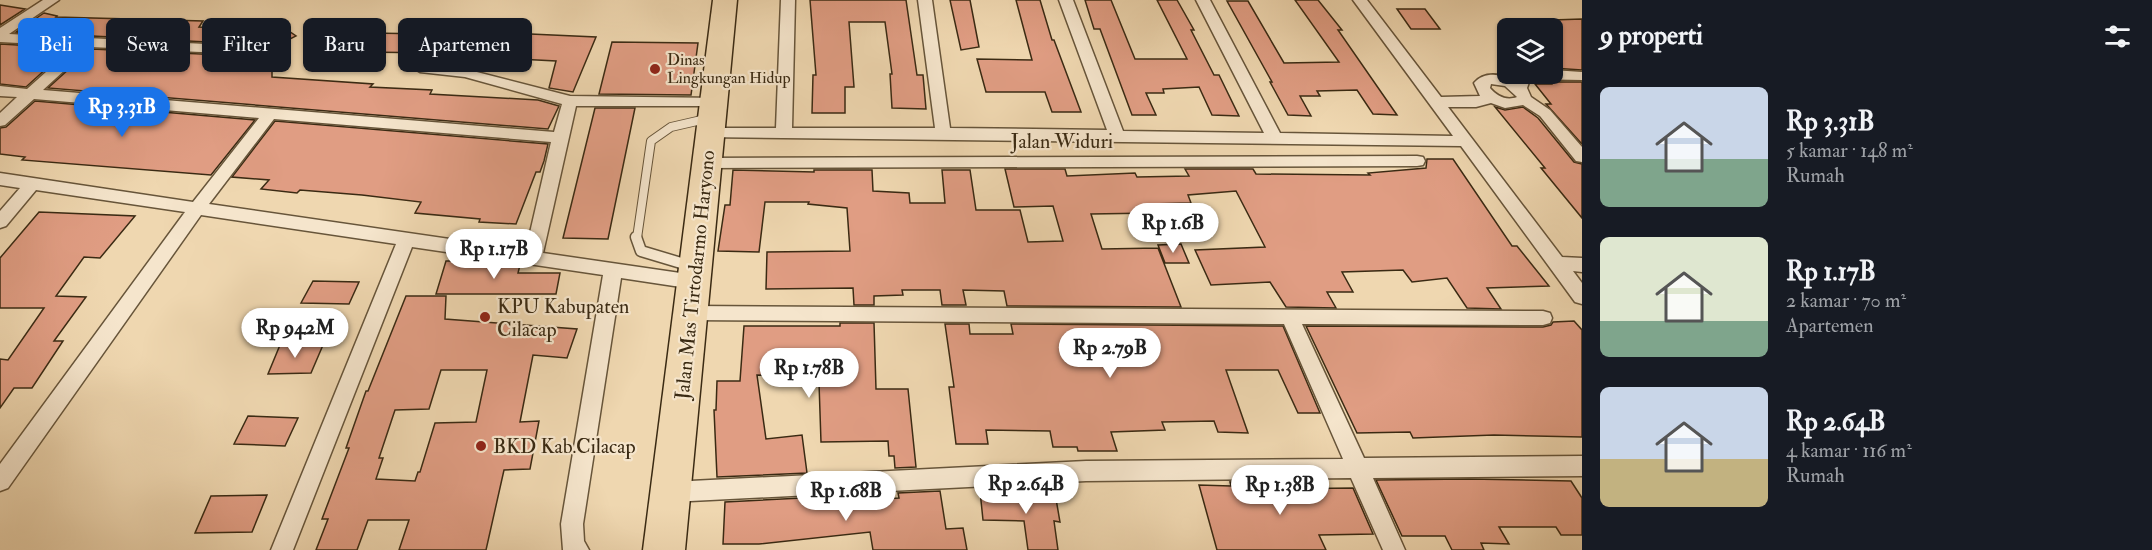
<!DOCTYPE html>
<html lang="id">
<head>
<meta charset="utf-8">
<style>
  :root { --surface:#171b24; --page:#20242c; --text:#f1f3f6; --muted:#9ea1a6; --accent:#1a73e8 }
  body { margin:0; font-family:"IM FELL Double Pica",serif; background:var(--page); color:var(--text); height:100vh; display:flex; flex-direction:column; font-size:22px; white-space:nowrap }
  * { box-sizing:border-box; margin:0 }
  p { font-size:20px; color:var(--muted) }
  .icon { flex:none; width:33px; height:33px; fill:none; stroke:currentColor; stroke-width:2; stroke-linecap:round; stroke-linejoin:round }
  .map { position:relative; flex:1; overflow:hidden }
  .drawer { display:flex; flex-direction:column; background:var(--surface); width:570px }
  .drawer>* { flex:none }
  .guide { position:absolute; left:18px; top:18px; width:570px; height:54px; display:flex; gap:12px }
  .fabs { position:absolute; left:1497px; top:18px; display:grid; gap:12px }
  .fabs a { display:grid; place-items:center; width:66px; height:66px; border-radius:9px; background:var(--surface); box-shadow:0 2px 4px #0004; font-size:30px }
  .price { position:absolute; translate:-50% -51px; padding:0 14px; border-radius:21px; background:#fff; color:#222; font-size:20px; line-height:39px; filter:drop-shadow(0 2px 3px #0008) }
  .price::after { content:''; position:absolute; left:50%; top:36px; width:18px; height:14px; margin-left:-9px; background:inherit; clip-path:polygon(0 0,100% 0,50% 100%) }
  .price.on { background:var(--accent); color:#fff }
  ul { padding:0; list-style:none }
  li { display:flex; align-items:center; gap:18px; height:150px; padding:0 18px }
  li span { display:grid; place-items:center; flex:none; width:168px; height:120px; border-radius:9px; color:#555 }
  li>.icon { margin-inline-start:auto }
  span .icon { width:72px; height:72px; fill:#fffc; stroke-width:1 }
  li b { font-size:26px }
  h2 { display:flex; justify-content:space-between; align-items:center; height:72px; padding:0 18px; font-size:26px }
  .pill { padding:0 21px; border-radius:9px; background:var(--surface); box-shadow:0 2px 4px #0004; font-size:21px; line-height:54px }
  .pill.on { background:var(--accent); color:#fff }
  main { display:flex; flex:1; min-height:0 }
  .map>svg:first-child { display:block }
  .building { fill:#e09d83; stroke:#3a2a13; stroke-width:1.5; fill-rule:evenodd }
  .lines { fill:none; stroke-linecap:round; stroke-linejoin:round }
  .lane-far1-casing { stroke:#67553a; stroke-width:10 }
  .lane-casing { stroke:#67553a; stroke-width:13 }
  .street-casing { stroke:#67553a; stroke-width:3 }
  .highway-casing { stroke:#3a2a13; stroke-width:3 }
  .lane-far1 { stroke:#f5e5cc; stroke-width:8 }
  .lane { stroke:#f5e5cc; stroke-width:10 }
  .street { fill:#f5e5cc; fill-rule:evenodd }
  .highway { fill:#efd7b0; fill-rule:evenodd }
  .poi-dot { fill:#8f2418; stroke:#f5e5cc; stroke-width:2 }
  .labels { text-anchor:middle; dominant-baseline:central; stroke-width:4.5; stroke-linejoin:round; paint-order:stroke }
  .far-poi-label { font-size:16px; fill:#3a2a13; stroke:#f5e5cc; text-anchor:start }
  .street-label { font-size:20px; fill:#3a2a13; stroke:#f5e5cc }
  .poi-label { font-size:20px; fill:#3a2a13; stroke:#f5e5cc; text-anchor:start }
</style>
</head>
<body>
<main>
<div class="map">
<svg width="1582" height="550" viewBox="0 0 1582 550">
  <rect width="100%" height="100%" fill="#efd7b0"/>
  <filter id="stains"><feTurbulence type="fractalNoise" baseFrequency=".00333" numOctaves="4"/><feColorMatrix values="0 0 0 0 .2 0 0 0 0 .09 0 0 0 0 .02 0 0 0 .5 -.17"/></filter>
  <radialGradient id="worn" r=".72"><stop offset=".6" stop-color="#630" stop-opacity="0"/><stop offset="1" stop-color="#630" stop-opacity=".3"/></radialGradient>
  <path class="building" d="M 810,0 L 906,0 L 917,75 L 923,75 L 926,109 L 892,108 L 890,74 L 892,74 L 885,22 L 849,22 L 854,87 L 845,87 L 845,113 L 812,113 L 813,75 L 816,75 Z
    M 950,0 L 970,0 L 979,47 L 961,50 Z
    M 1016,0 L 1040,0 L 1052,40 L 1054,40 L 1081,112 L 1052,112 L 1045,92 L 986,92 L 977,59 L 1032,60 Z
    M 1085,0 L 1111,0 L 1135,59 L 1187,59 L 1157,0 L 1177,0 L 1194,30 L 1191,30 L 1214,75 L 1219,75 L 1239,116 L 1212,115 L 1199,87 L 1163,89 L 1164,93 L 1146,93 L 1156,115 L 1132,115 L 1100,29 L 1094,29 Z
    M 1295,0 L 1318,0 L 1342,30 L 1338,30 L 1397,115 L 1373,114 L 1357,90 L 1317,91 L 1320,96 L 1300,96 L 1311,116 L 1288,115 L 1270,82 L 1272,82 L 1227,1 L 1248,1 L 1284,63 L 1339,62 Z
    M 0,5 L 25,9 L 0,25 Z
    M 1397,9 L 1425,9 L 1440,29 L 1411,29 Z
    M 44,13 L 57,16 L 56,17 L 203,21 L 199,27 L 270,30 L 280,25 L 296,36 L 241,64 L 272,66 L 272,77 L 373,84 L 370,87 L 432,90 L 430,94 L 538,100 L 559,106 L 548,129 L 48,88 L 91,49 L 245,56 L 254,49 L 245,44 L 16,32 Z
    M 1582,19 L 1582,70 L 1552,68 L 1552,20 Z
    M 486,32 L 596,37 L 573,92 L 549,88 L 556,61 L 439,55 L 440,53 L 361,52 L 371,33 L 484,35 Z
    M 612,42 L 698,43 L 691,95 L 599,94 Z
    M 0,44 L 69,48 L 26,87 L 0,84 Z
    M 1552,82 L 1582,82 L 1582,144 L 1546,104 L 1551,104 L 1535,84 L 1552,84 Z
    M 35,101 L 255,120 L 211,175 L 22,160 L 25,157 L 0,154 L 0,128 L 6,127 Z
    M 1495,107 L 1505,110 L 1523,107 L 1538,118 L 1574,162 L 1582,164 L 1582,218 L 1541,168 L 1545,168 Z
    M 595,108 L 635,108 L 608,239 L 563,238 Z
    M 275,121 L 548,144 L 544,161 L 540,172 L 536,172 L 516,224 L 479,222 L 480,219 L 415,213 L 421,202 L 362,195 L 300,190 L 297,193 L 261,189 L 269,180 L 232,177 Z
    M 1427,159 L 1453,159 L 1512,246 L 1517,246 L 1549,286 L 1487,288 L 1501,309 L 1467,308 L 1447,278 L 1412,282 L 1403,270 L 1342,272 L 1353,292 L 1327,292 L 1336,308 L 1286,307 L 1270,282 L 1211,285 L 1195,250 L 1265,247 L 1236,191 L 1188,195 L 1191,203 L 1149,204 L 1153,213 L 1091,214 L 1102,249 L 1158,248 L 1181,307 L 1007,306 L 1004,291 L 963,290 L 966,305 L 942,305 L 940,290 L 902,290 L 903,295 L 874,296 L 874,305 L 854,305 L 853,288 L 766,289 L 767,252 L 850,251 L 847,208 L 808,204 L 809,202 L 765,202 L 759,252 L 718,251 L 725,205 L 730,205 L 733,170 L 814,172 L 814,170 L 872,170 L 873,191 L 909,193 L 910,203 L 945,203 L 942,170 L 970,170 L 976,210 L 1020,210 L 1028,242 L 1063,241 L 1053,206 L 1014,207 L 1005,169 L 1065,169 L 1067,176 L 1135,173 L 1137,177 L 1189,176 L 1185,169 L 1253,169 L 1256,174 L 1370,175 L 1368,173 L 1426,168 Z
    M 39,212 L 135,216 L 100,258 L 84,257 L 56,296 L 86,297 L 54,341 L 63,341 L 32,388 L 14,388 L 0,408 L 0,359 L 8,360 L 44,308 L 0,308 L 0,258 Z
    M 1181,244 L 1189,263 L 1165,263 L 1158,245 Z
    M 446,261 L 480,261 L 479,264 L 520,265 L 518,273 L 560,273 L 556,294 L 436,294 Z
    M 313,281 L 359,282 L 349,304 L 301,303 Z
    M 406,296 L 446,296 L 445,319 L 577,329 L 567,358 L 533,355 L 520,422 L 539,421 L 530,469 L 504,470 L 486,550 L 399,550 L 409,520 L 368,520 L 357,550 L 316,550 L 328,519 L 322,519 L 349,448 L 346,448 L 366,391 L 368,391 ZM 441,370 L 487,370 L 476,422 L 435,423 L 420,472 L 418,472 L 415,481 L 376,479 L 383,458 L 379,458 L 395,410 L 429,409 Z
    M 1574,321 L 1582,330 L 1582,437 L 1494,435 L 1413,438 L 1410,432 L 1357,433 L 1306,326 L 1543,327 L 1551,325 L 1553,322 Z
    M 840,323 L 874,323 L 876,389 L 908,389 L 916,467 L 895,468 L 894,456 L 889,456 L 888,441 L 821,442 L 819,383 L 797,383 L 797,376 L 757,375 L 766,439 L 802,435 L 807,473 L 717,477 L 714,410 L 716,410 L 717,381 L 740,381 L 744,326 L 840,326 Z
    M 945,324 L 969,324 L 970,334 L 1013,334 L 1011,324 L 1283,326 L 1320,413 L 1298,413 L 1278,370 L 1226,370 L 1248,433 L 1218,432 L 1214,421 L 1162,422 L 1165,430 L 1111,432 L 1117,451 L 1078,451 L 1077,447 L 1053,447 L 1050,431 L 986,430 L 988,444 L 956,444 L 949,387 L 954,387 Z
    M 280,345 L 323,345 L 311,373 L 268,374 Z
    M 248,416 L 298,418 L 285,446 L 234,444 Z
    M 1469,479 L 1571,481 L 1582,498 L 1582,535 L 1561,535 L 1556,527 L 1499,527 L 1509,544 L 1481,543 L 1484,550 L 1452,550 L 1445,536 L 1402,536 L 1376,480 Z
    M 1256,481 L 1259,489 L 1353,488 L 1373,534 L 1319,535 L 1326,550 L 1217,550 L 1199,485 L 1231,486 L 1230,482 Z
    M 940,491 L 946,529 L 963,528 L 967,550 L 873,550 L 870,532 L 759,544 L 723,544 L 725,502 L 822,497 L 823,502 L 899,498 L 898,493 Z
    M 980,491 L 1055,493 L 1060,522 L 1054,521 L 1058,550 L 1028,550 L 1024,521 L 983,520 Z
    M 267,495 L 252,532 L 195,533 L 211,496 Z"/>
  <g class="lines">
    <g class="lane-far1-casing">
      <path id="lane-far1" d="M 637,238 L 651,141 L 671,127 L 710,118"/>
    </g>
    <g class="lane-casing">
      <path id="lane" d="M 636,237 L 641,251 L 691,266"/>
    </g>
    <g class="street-casing">
      <path id="street" d="M 43,0 L 59,0 L 9,34 L 245,46 L 252,50 L 245,54 L 90,47 L 43,90 L 554,132 L 562,104 L 465,77 L 420,72 L 413,68 L 420,64 L 465,69 L 570,96 L 718,98 L 720,101 L 718,104 L 713,106 L 576,106 L 543,253 L 694,275 L 700,277 L 703,282 L 700,287 L 694,289 L 621,278 L 583,524 L 584,541 L 589,550 L 563,550 L 561,524 L 603,275 L 412,247 L 293,550 L 271,550 L 396,244 L 201,215 L 8,488 L 0,491 L 0,464 L 185,212 L 36,190 L 6,226 L 0,228 L 0,211 L 20,188 L 0,185 L 0,173 L 193,202 L 259,118 L 34,99 L 5,125 L 0,126 L 0,113 L 17,97 L 0,96 L 0,86 L 27,89 L 75,46 L 0,42 L 0,28 ZM 274,119 L 551,142 L 526,250 L 209,204 Z
        M 781,0 L 795,0 L 792,128 L 935,128 L 918,0 L 932,0 L 950,128 L 1107,130 L 1059,0 L 1073,0 L 1123,131 L 1264,133 L 1196,0 L 1210,0 L 1280,133 L 1453,136 L 1353,0 L 1367,0 L 1441,97 L 1480,96 L 1474,83 C 1484,71 1501,74 1515,80 L 1517,74 L 1552,74 L 1552,70 L 1582,72 L 1582,80 L 1530,79 L 1527,88 L 1531,97 L 1550,110 L 1582,147 L 1582,162 L 1576,161 L 1540,116 L 1523,105 L 1505,108 L 1491,103 L 1476,107 L 1448,107 L 1562,257 L 1582,258 L 1582,272 L 1573,271 L 1582,283 L 1582,304 L 1575,302 L 1461,146 L 705,137 L 702,133 L 705,129 L 710,128 L 776,128 ZM 1491,84 L 1505,86 L 1517,97 C 1506,101 1497,96 1490,88 Z
        M 1417,156 L 1423,157 L 1425,161 L 1423,165 L 1417,166 L 706,168 L 700,167 L 698,163 L 700,159 L 706,158 Z
        M 691,306 L 1543,311 L 1550,313 L 1552,318 L 1550,323 L 1543,325 L 1302,324 L 1364,458 L 1582,456 L 1582,476 L 1373,478 L 1405,550 L 1383,550 L 1351,478 L 1086,481 L 671,502 L 663,499 L 660,492 L 663,485 L 671,482 L 1086,461 L 1343,459 L 1284,324 L 691,320 L 684,318 L 682,313 L 684,308 Z"/>
    </g>
    <g class="highway-casing">
      <path id="highway" d="M 713,0 L 737,0 L 685,550 L 643,550 Z"/>
    </g>
    <use href="#lane-far1" class="lane-far1"/>
    <use href="#lane" class="lane"/>
    <use href="#street" class="street"/>
    <use href="#highway" class="highway"/>
  </g>
  <g class="poi-dot">
    <circle cx="655" cy="69" r="6"/>
    <circle cx="485" cy="317" r="6"/>
    <circle cx="481" cy="446" r="6"/>
  </g>
  <g class="labels">
    <g class="far-poi-label">
      <text x="667" y="60">Dinas<tspan x="667" dy="18">Lingkungan Hidup</tspan></text>
    </g>
    <g class="street-label">
      <text x="1062" y="141">Jalan Widuri</text>
      <text transform="translate(695 275) rotate(-84)">Jalan Mas Tirtodarmo Haryono</text>
    </g>
    <g class="poi-label">
      <text x="497" y="306">KPU Kabupaten<tspan x="497" dy="23">Cilacap</tspan></text>
      <text x="493" y="446">BKD Kab.Cilacap</text>
    </g>
  </g>
  <rect width="100%" height="100%" filter="url(#stains)"/>
  <rect width="100%" height="100%" fill="url(#worn)"/>
</svg>
<div class="fabs">
<a><svg class="icon" aria-label="layers" viewBox="0 0 24 24"><path d="M12 4l9 5-9 5-9-5zM3 14l9 5 9-5"/></svg></a>
</div>
<b class="price on" style="left:122px;top:138px">Rp 3.31B</b>
<b class="price" style="left:1173px;top:254px">Rp 1.6B</b>
<b class="price" style="left:494px;top:280px">Rp 1.17B</b>
<b class="price" style="left:295px;top:359px">Rp 942M</b>
<b class="price" style="left:1110px;top:379px">Rp 2.79B</b>
<b class="price" style="left:809px;top:399px">Rp 1.78B</b>
<b class="price" style="left:1026px;top:515px">Rp 2.64B</b>
<b class="price" style="left:1280px;top:516px">Rp 1.38B</b>
<b class="price" style="left:846px;top:522px">Rp 1.68B</b>
<div class="guide">
<a class="pill on">Beli</a>
<a class="pill">Sewa</a>
<a class="pill">Filter</a>
<a class="pill">Baru</a>
<a class="pill">Apartemen</a>
</div>
</div>
<section class="drawer">
<h2>9 properti<svg class="icon" aria-label="filters" viewBox="0 0 24 24"><path d="M4 7h16M4 17h16"/><circle cx="9" cy="7" r="2"/><circle cx="15" cy="17" r="2"/></svg></h2>
<ul>
<li><span style="background:linear-gradient(#c9d6e8 60%,#7fa58c 0)"><svg class="icon" aria-label="home" viewBox="0 0 24 24"><path d="M3 11l9-7 9 7M6 9v11h12V9"/></svg></span><div><b>Rp 3.31B</b><p>5 kamar · 148 m²</p><p>Rumah</p></div></li>
<li><span style="background:linear-gradient(#dfe7d0 70%,#7fa58c 0)"><svg class="icon" aria-label="home" viewBox="0 0 24 24"><path d="M3 11l9-7 9 7M6 9v11h12V9"/></svg></span><div><b>Rp 1.17B</b><p>2 kamar · 70 m²</p><p>Apartemen</p></div></li>
<li><span style="background:linear-gradient(#c9d6e8 60%,#c2b280 0)"><svg class="icon" aria-label="home" viewBox="0 0 24 24"><path d="M3 11l9-7 9 7M6 9v11h12V9"/></svg></span><div><b>Rp 2.64B</b><p>4 kamar · 116 m²</p><p>Rumah</p></div></li>
</ul>
</section>
</main>
</body>
</html>
